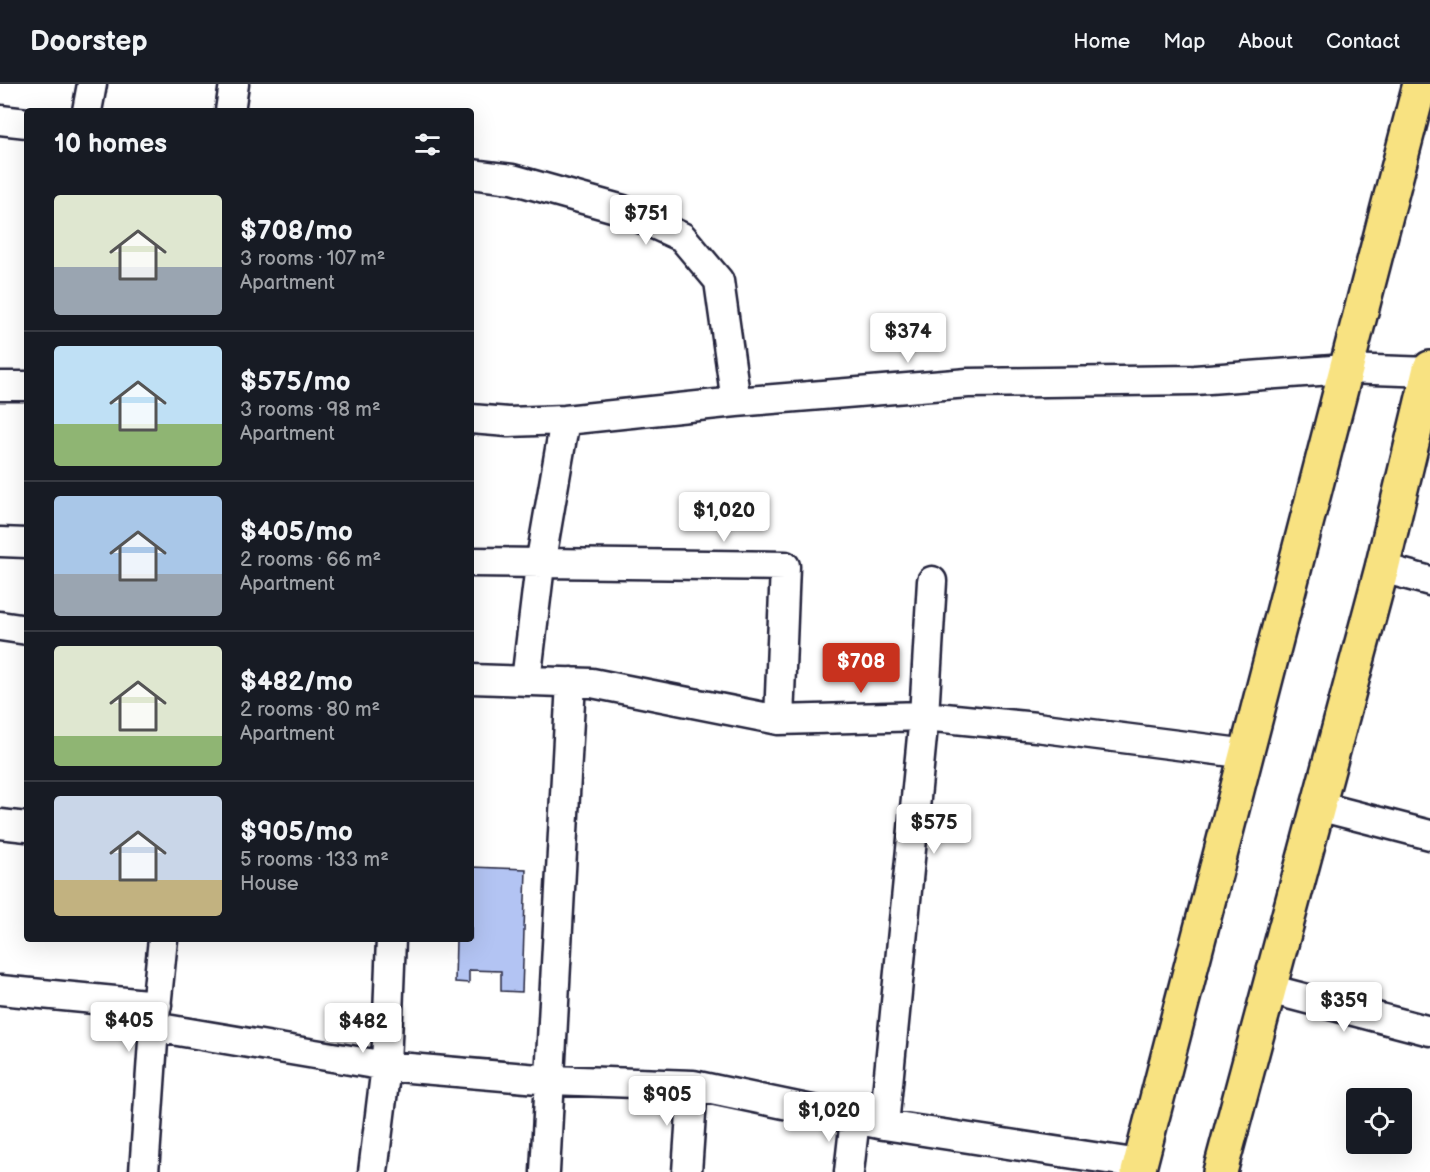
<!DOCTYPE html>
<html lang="en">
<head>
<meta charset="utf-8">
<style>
  :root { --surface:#171b24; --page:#242831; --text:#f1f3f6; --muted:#9ea1a6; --line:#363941; --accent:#c8321e }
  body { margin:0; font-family:"Balsamiq Sans",sans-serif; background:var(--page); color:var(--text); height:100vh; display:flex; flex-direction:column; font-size:22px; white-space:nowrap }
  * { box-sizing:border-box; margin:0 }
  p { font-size:20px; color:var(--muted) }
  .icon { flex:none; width:33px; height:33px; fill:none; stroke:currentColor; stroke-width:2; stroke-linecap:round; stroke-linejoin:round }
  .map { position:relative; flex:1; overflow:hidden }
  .side { position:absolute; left:24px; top:24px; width:450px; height:834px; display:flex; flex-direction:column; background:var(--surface); border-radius:6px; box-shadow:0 6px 24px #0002 }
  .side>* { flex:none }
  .fabs { position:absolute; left:1346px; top:1004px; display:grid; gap:12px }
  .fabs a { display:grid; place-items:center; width:66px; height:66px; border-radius:6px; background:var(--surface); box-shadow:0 6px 24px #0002; font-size:30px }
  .price { position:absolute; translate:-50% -51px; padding:0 14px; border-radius:6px; background:#fff; color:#222; font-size:20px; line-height:39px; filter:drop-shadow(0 2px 3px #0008) }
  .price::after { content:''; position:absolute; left:50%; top:36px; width:18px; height:14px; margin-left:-9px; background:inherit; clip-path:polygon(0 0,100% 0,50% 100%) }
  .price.selected { background:var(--accent); color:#fff }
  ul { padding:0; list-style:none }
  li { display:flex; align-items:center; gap:18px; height:150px; padding:0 30px }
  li+li { border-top:2px solid var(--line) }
  li span { display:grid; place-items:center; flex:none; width:168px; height:120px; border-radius:6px; color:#555 }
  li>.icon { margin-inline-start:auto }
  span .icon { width:72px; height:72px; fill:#fffc; stroke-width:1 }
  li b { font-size:26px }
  h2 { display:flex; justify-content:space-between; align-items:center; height:72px; padding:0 30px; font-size:26px }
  header { display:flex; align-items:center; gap:36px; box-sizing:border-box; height:84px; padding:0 30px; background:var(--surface); border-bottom:2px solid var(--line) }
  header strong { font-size:28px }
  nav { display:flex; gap:33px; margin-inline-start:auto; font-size:21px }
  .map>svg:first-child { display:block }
  .building { fill:#b3c4f3; stroke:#22223b; stroke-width:1.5 }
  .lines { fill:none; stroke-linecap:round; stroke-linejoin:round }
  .minor-casing { stroke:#22223b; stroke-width:33 }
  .primary-casing { stroke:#22223b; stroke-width:38 }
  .minor { stroke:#fff; stroke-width:28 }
  .primary { stroke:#f8e281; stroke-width:33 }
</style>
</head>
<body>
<header>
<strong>Doorstep</strong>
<nav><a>Home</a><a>Map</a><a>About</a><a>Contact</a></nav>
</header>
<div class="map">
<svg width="1430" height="1088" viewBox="0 0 1430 1088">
  <rect width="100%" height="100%" fill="#fff"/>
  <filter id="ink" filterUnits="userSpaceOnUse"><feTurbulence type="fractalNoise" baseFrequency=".0167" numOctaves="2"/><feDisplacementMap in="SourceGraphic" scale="12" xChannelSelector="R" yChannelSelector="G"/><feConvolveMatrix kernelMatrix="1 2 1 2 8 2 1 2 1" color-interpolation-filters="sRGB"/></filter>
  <g filter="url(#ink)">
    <path class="building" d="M 471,783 L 526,785 L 522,908 L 501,907 L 501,887 L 469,886 L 469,899 L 455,898 L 456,855 L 471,855 Z"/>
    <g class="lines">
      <g class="minor-casing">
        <path id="minor" d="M 87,27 L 92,0
          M 230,27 L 234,0
          M 0,36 L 27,39
          M 471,90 L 512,95 L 623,126 L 682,153 L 719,197 L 736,318
          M 0,302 L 27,302
          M 471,335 L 508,338 L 565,336 L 736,318 L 968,299 L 1195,296 L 1346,285 L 1430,288
          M 0,458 L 27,459
          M 471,478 L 785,482 L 779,636
          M 1382,484 L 1430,497
          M 0,542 L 27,546
          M 471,595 L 592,599 L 779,636 L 924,632 L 1036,643 L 1248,670
          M 526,597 L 540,481 L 565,336
          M 1318,722 L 1430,751
          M 0,740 L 27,743
          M 1269,905 L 1430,947
          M 0,906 L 157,921
          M 154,943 L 386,982 L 550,996 L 693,1001 L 884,1041 L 1140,1080
          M 884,1041 L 924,632 L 932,497
          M 144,1088 L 154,943 L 163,855
          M 373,1088 L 386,982 L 391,855
          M 545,1088 L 571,598
          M 687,1088 L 693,1001
          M 849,1088 L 855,1035"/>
      </g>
      <g class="primary-casing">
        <path id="primary" d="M 1138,1088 L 1420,0
          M 1220,1088 L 1382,484 L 1430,284"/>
      </g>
      <use href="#minor" class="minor"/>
      <use href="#primary" class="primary"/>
    </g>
  </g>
</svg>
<div class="fabs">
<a><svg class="icon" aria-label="locate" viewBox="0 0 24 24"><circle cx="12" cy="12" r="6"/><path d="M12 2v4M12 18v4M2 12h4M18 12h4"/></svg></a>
</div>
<b class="price" style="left:646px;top:162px">$751</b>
<b class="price" style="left:908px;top:280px">$374</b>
<b class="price" style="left:724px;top:459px">$1,020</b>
<b class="price selected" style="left:861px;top:610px">$708</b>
<b class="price" style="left:934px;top:771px">$575</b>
<b class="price" style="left:1344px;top:949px">$359</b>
<b class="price" style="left:129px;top:969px">$405</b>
<b class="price" style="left:363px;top:970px">$482</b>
<b class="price" style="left:667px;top:1043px">$905</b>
<b class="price" style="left:829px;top:1059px">$1,020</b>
<section class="side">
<h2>10 homes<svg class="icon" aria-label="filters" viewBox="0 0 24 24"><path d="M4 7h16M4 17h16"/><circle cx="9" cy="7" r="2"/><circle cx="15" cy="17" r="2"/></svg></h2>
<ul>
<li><span style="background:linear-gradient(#dfe7d0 60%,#9aa5b1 0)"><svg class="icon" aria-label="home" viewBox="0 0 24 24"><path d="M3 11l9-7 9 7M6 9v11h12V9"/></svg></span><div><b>$708/mo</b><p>3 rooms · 107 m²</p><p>Apartment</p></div></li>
<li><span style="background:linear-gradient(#bfe0f5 65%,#8fb573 0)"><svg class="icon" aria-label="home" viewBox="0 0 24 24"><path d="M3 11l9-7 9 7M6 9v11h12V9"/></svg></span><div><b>$575/mo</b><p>3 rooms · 98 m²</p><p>Apartment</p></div></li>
<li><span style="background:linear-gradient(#a9c7e8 65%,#9aa5b1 0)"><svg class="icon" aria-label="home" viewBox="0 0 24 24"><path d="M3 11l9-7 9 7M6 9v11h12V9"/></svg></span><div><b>$405/mo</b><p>2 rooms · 66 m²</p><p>Apartment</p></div></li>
<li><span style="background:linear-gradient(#dfe7d0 75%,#8fb573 0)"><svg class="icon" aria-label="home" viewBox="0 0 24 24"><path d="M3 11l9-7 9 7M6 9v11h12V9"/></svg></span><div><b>$482/mo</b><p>2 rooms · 80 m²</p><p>Apartment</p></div></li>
<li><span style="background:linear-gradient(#c9d6e8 70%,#c2b280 0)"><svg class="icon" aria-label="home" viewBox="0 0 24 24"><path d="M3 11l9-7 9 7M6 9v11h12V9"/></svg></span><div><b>$905/mo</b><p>5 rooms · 133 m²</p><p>House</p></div></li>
</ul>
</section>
</div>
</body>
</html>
